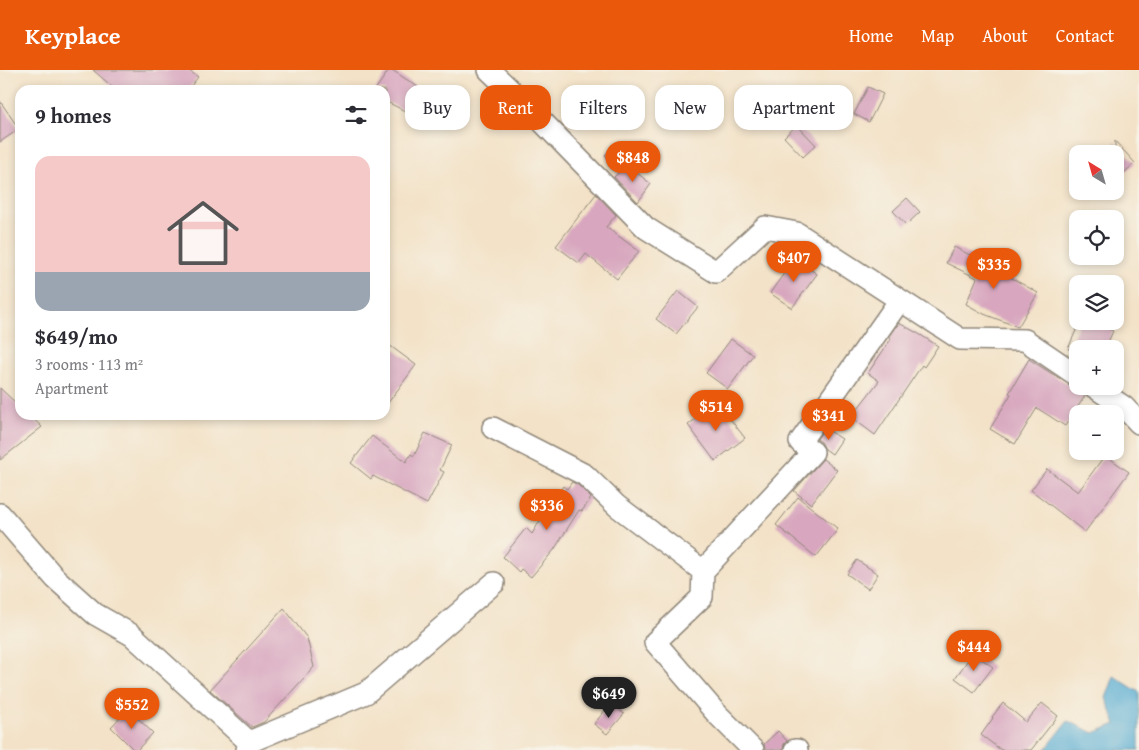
<!DOCTYPE html>
<html lang="en">
<head>
<meta charset="utf-8">
<style>
  :root { --surface:#fff; --page:#f7f7f7; --text:#2b2b33; --muted:#7c7c81; --accent:#ea580c }
  body { margin:0; font-family:"Gentium Book Plus",serif; background:var(--page); color:var(--text); height:100vh; display:flex; flex-direction:column; font-size:19px; white-space:nowrap }
  * { box-sizing:border-box; margin:0 }
  p { font-size:16px; color:var(--muted) }
  .icon { flex:none; width:28px; height:28px; fill:none; stroke:currentColor; stroke-width:2; stroke-linecap:round; stroke-linejoin:round }
  .map { position:relative; flex:1; overflow:hidden }
  .panel { position:absolute; left:15px; top:15px; width:375px; height:335px; display:flex; flex-direction:column; background:var(--surface); border-radius:15px; box-shadow:0 2px 8px #0003 }
  .panel>* { flex:none }
  .top-card { position:absolute; left:405px; top:15px; width:475px; height:45px; display:flex; gap:10px }
  .needle { width:32px; rotate:323deg }
  .buttons { position:absolute; left:1069px; top:75px; display:grid; gap:10px }
  .buttons a { display:grid; place-items:center; width:55px; height:55px; border-radius:10px; background:var(--surface); box-shadow:0 2px 8px #0003; font-size:25px }
  .price { position:absolute; translate:-50% -42px; padding:0 11px; border-radius:18px; background:var(--accent); color:#fff; font-size:16px; line-height:32px; filter:drop-shadow(0 1px 2px #0008) }
  .price::after { content:''; position:absolute; left:50%; top:30px; width:15px; height:11px; margin-left:-8px; background:inherit; clip-path:polygon(0 0,100% 0,50% 100%) }
  .price.selected { background:#222; color:#fff }
  ul { padding:0; list-style:none }
  li { display:grid; align-content:center; gap:10px; height:265px; padding:0 20px }
  li span { display:grid; place-items:center; height:155px; border-radius:15px; color:#555 }
  li>.icon { margin-inline-start:auto }
  span .icon { width:90px; height:90px; fill:#fffc; stroke-width:1 }
  li b { font-size:21px }
  h2 { display:flex; justify-content:space-between; align-items:center; height:60px; padding:0 20px; font-size:21px }
  .chip { padding:0 18px; border-radius:15px; background:var(--surface); box-shadow:0 2px 8px #0003; font-size:18px; line-height:45px }
  .chip.selected { background:var(--accent); color:#fff }
  header { display:flex; align-items:center; gap:30px; box-sizing:border-box; height:70px; padding:0 25px; background:var(--accent); color:#fff }
  header strong { font-size:24px }
  nav { display:flex; gap:28px; margin-inline-start:auto; font-size:18px }
  .map>svg:first-child { display:block }
  .water { fill:#55abd2; stroke:#406b7e }
  .building { fill:#d8a7bf }
  .lines { fill:none; stroke-linecap:round; stroke-linejoin:round }
  .minor-casing { stroke:#8f8679; stroke-width:24 }
  .minor { stroke:#fff; stroke-width:21 }
</style>
</head>
<body>
<header>
<strong>Keyplace</strong>
<nav><a>Home</a><a>Map</a><a>About</a><a>Contact</a></nav>
</header>
<div class="map">
<svg width="1139" height="680" viewBox="0 0 1139 680">
  <rect width="100%" height="100%" fill="#f7f3e8"/>
  <filter id="ink" filterUnits="userSpaceOnUse"><feTurbulence type="fractalNoise" baseFrequency=".02" numOctaves="2"/><feDisplacementMap in="SourceGraphic" scale="10" xChannelSelector="R" yChannelSelector="G"/><feConvolveMatrix kernelMatrix="1 2 1 2 8 2 1 2 1" color-interpolation-filters="sRGB"/></filter>
  <filter id="wash" filterUnits="userSpaceOnUse"><feTurbulence type="fractalNoise" baseFrequency=".0096" numOctaves="4" result="noise"/><feDisplacementMap in="SourceGraphic" scale="20" xChannelSelector="R" yChannelSelector="G"/><feGaussianBlur stdDeviation="1.12" result="paint"/><feColorMatrix in="noise" values="0 0 0 0 0 0 0 0 0 0 0 0 0 0 0 0 0 1.4 0 .05"/><feComposite in="paint" operator="in"/></filter>
  <g filter="url(#wash)">
    <rect width="100%" height="100%" fill="#f3e2c7"/>
    <path class="water" d="M 1114,606 L 1139,622 L 1139,680 L 1045,680 L 1068,651 L 1094,663 L 1116,654 L 1106,628 Z"/>
    <g id="blocks">
      <path class="building" d="M 93,0 L 188,0 L 198,7 L 188,20 L 116,20 Z
        M 389,0 L 392,0 L 418,17 L 405,41 L 385,31 L 385,20 L 375,20 Z
        M 868,17 L 883,24 L 869,52 L 854,44 Z
        M 0,31 L 19,59 L 0,72 Z
        M 797,55 L 816,75 L 803,87 L 784,67 Z
        M 1115,71 L 1135,93 L 1115,111 Z
        M 617,73 L 632,87 L 620,99 L 605,85 Z
        M 627,95 L 651,114 L 638,132 L 614,107 Z
        M 596,124 L 616,145 L 606,157 L 639,181 L 617,209 L 586,184 L 579,193 L 556,176 Z
        M 907,128 L 920,142 L 906,155 L 893,141 Z
        M 954,177 L 982,191 L 1038,223 L 1018,257 L 984,244 L 966,234 L 977,208 L 946,193 Z
        M 795,188 L 817,204 L 792,238 L 770,223 Z
        M 678,221 L 698,237 L 676,264 L 656,249 Z
        M 1080,251 L 1089,251 L 1113,261 L 1105,279 L 1068,279 Z
        M 899,253 L 919,264 L 938,276 L 924,297 L 922,295 L 875,365 L 851,347 L 879,311 L 868,303 L 891,269 L 889,268 Z
        M 731,269 L 753,285 L 728,319 L 706,303 Z
        M 385,272 L 416,295 L 385,337 Z
        M 1029,289 L 1071,316 L 1081,319 L 1082,322 L 1085,326 L 1065,356 L 1037,338 L 1015,374 L 990,359 L 1011,324 L 1009,323 Z
        M 0,318 L 20,337 L 20,345 L 29,345 L 42,357 L 0,390 Z
        M 717,332 L 745,368 L 715,391 L 688,355 Z
        M 825,358 L 842,369 L 832,384 L 825,379 L 821,372 L 817,369 Z
        M 425,363 L 452,375 L 440,400 L 444,402 L 427,434 L 373,406 L 371,409 L 351,393 L 372,366 L 406,392 L 411,384 L 414,386 Z
        M 1105,385 L 1129,402 L 1085,462 L 1031,420 L 1047,399 L 1078,422 Z
        M 823,389 L 837,400 L 811,434 L 794,421 Z
        M 572,412 L 578,415 L 591,428 L 582,441 L 579,440 L 554,480 L 531,507 L 521,499 L 519,502 L 503,487 L 526,458 L 532,464 L 552,431 L 553,432 L 563,416 L 567,419 Z
        M 798,427 L 838,459 L 816,487 L 776,455 Z
        M 857,490 L 878,504 L 868,519 L 847,504 Z
        M 284,538 L 307,568 L 314,597 L 264,652 L 252,657 L 210,620 Z
        M 973,583 L 993,597 L 974,622 L 955,608 Z
        M 611,633 L 624,644 L 607,664 L 594,654 Z
        M 1003,633 L 1026,652 L 1042,633 L 1058,646 L 1031,680 L 1001,680 L 981,665 L 993,648 L 992,647 Z
        M 128,639 L 153,663 L 137,680 L 134,680 L 111,657 Z
        M 778,661 L 787,671 L 784,674 L 783,680 L 765,680 L 764,674 Z"/>
    </g>
  </g>
  <g filter="url(#ink)">
    <use href="#blocks" fill-opacity="0" stroke="#8f8679" stroke-width="1"/>
    <g class="lines">
      <g class="minor-casing">
        <path id="minor" d="M 489,0 L 527,36 L 646,158 L 716,202 L 765,157 L 797,163 L 960,269 L 1025,270 L 1078,306
          M 1093,316 L 1124,337 L 1139,353
          M 493,358 L 585,405 L 617,436 L 703,501
          M 0,444 L 55,508 L 95,544 L 132,565 L 249,672 L 247,680
          M 249,672 L 366,623 L 494,513
          M 753,680 L 716,643 L 655,572 L 702,527 L 703,501 L 813,382 L 800,372 L 900,230
          M 795,680 L 797,680"/>
      </g>
      <use href="#minor" class="minor"/>
    </g>
  </g>
</svg>
<div class="buttons">
<a><svg class="needle" viewBox="-14 -14 28 28"><path d="M0-13l5 13h-10z" fill="#e53935"/><path d="M0 13l5-13h-10z" fill="#7c7c81"/></svg></a>
<a><svg class="icon" aria-label="locate" viewBox="0 0 24 24"><circle cx="12" cy="12" r="6"/><path d="M12 2v4M12 18v4M2 12h4M18 12h4"/></svg></a>
<a><svg class="icon" aria-label="layers" viewBox="0 0 24 24"><path d="M12 4l9 5-9 5-9-5zM3 14l9 5 9-5"/></svg></a>
<a>+</a>
<a>−</a>
</div>
<b class="price" style="left:633px;top:113px">$848</b>
<b class="price" style="left:794px;top:213px">$407</b>
<b class="price" style="left:994px;top:220px">$335</b>
<b class="price" style="left:716px;top:362px">$514</b>
<b class="price" style="left:829px;top:371px">$341</b>
<b class="price" style="left:547px;top:461px">$336</b>
<b class="price" style="left:974px;top:602px">$444</b>
<b class="price selected" style="left:609px;top:649px">$649</b>
<b class="price" style="left:132px;top:660px">$552</b>
<div class="top-card">
<a class="chip">Buy</a>
<a class="chip selected">Rent</a>
<a class="chip">Filters</a>
<a class="chip">New</a>
<a class="chip">Apartment</a>
</div>
<section class="panel">
<h2>9 homes<svg class="icon" aria-label="filters" viewBox="0 0 24 24"><path d="M4 7h16M4 17h16"/><circle cx="9" cy="7" r="2"/><circle cx="15" cy="17" r="2"/></svg></h2>
<ul>
<li><span style="background:linear-gradient(#f6c9c9 75%,#9aa5b1 0)"><svg class="icon" aria-label="home" viewBox="0 0 24 24"><path d="M3 11l9-7 9 7M6 9v11h12V9"/></svg></span><div><b>$649/mo</b><p>3 rooms · 113 m²</p><p>Apartment</p></div></li>
</ul>
</section>
</div>
</body>
</html>
